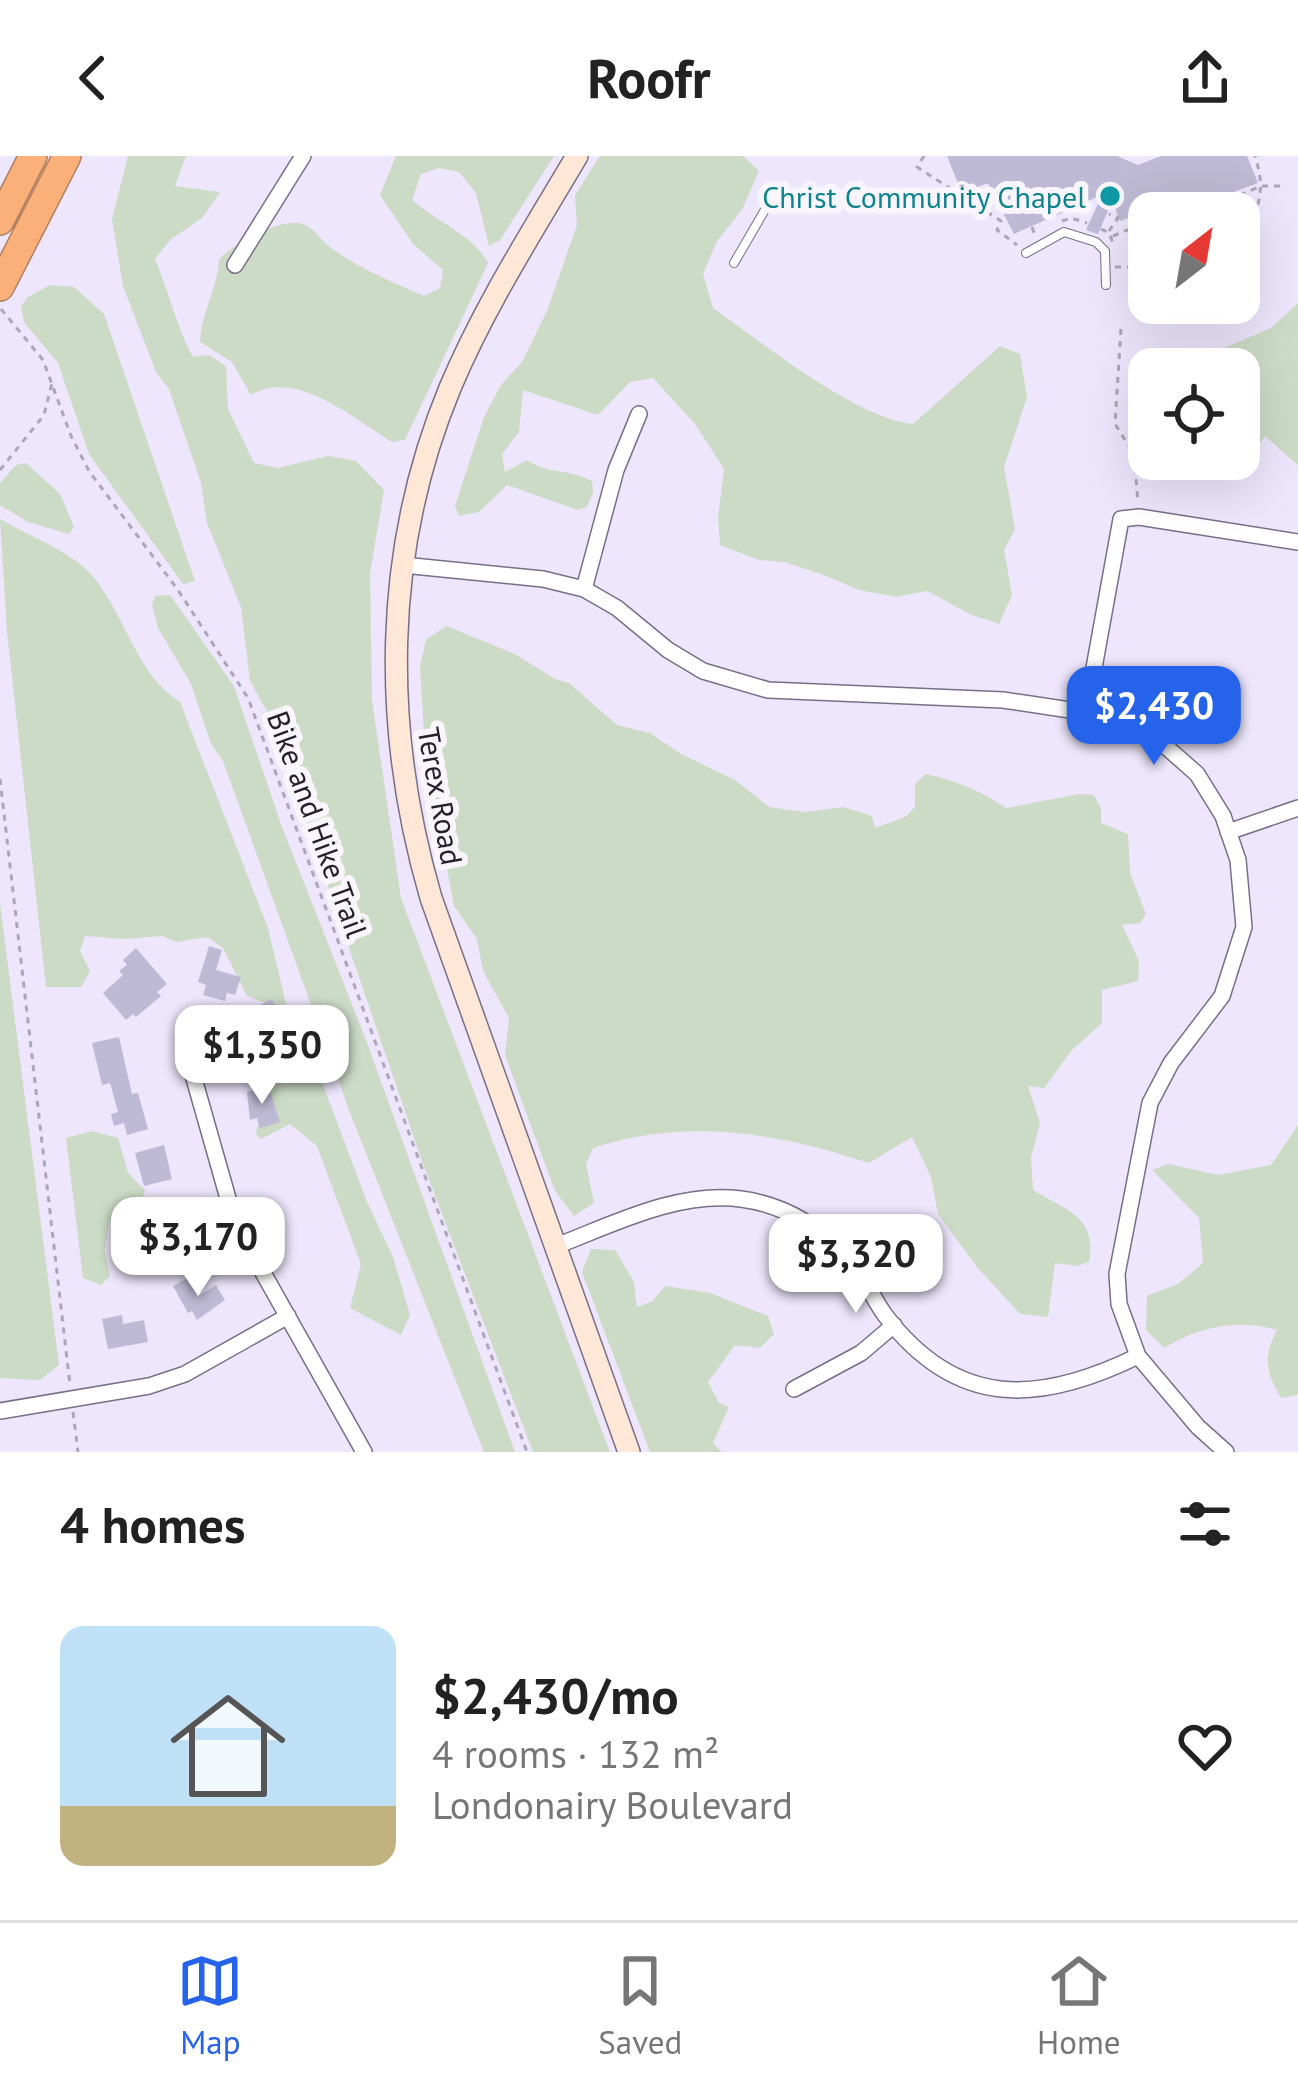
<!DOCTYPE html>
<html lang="en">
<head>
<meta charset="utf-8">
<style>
  :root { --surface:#fff; --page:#f2f2f2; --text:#222; --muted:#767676; --line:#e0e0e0; --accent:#2563eb }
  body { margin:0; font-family:"PT Sans",sans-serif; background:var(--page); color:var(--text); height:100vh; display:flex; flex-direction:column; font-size:45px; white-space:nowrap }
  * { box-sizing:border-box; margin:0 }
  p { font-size:39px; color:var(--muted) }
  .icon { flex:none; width:66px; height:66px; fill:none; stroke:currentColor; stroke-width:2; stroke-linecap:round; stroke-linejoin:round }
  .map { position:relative; height:1296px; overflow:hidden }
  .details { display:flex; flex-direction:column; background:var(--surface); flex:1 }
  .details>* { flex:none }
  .needle { width:78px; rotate:31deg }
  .buttons { position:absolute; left:1128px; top:36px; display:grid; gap:24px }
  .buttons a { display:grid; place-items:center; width:132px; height:132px; border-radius:24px; background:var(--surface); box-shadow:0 12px 48px #0002; font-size:60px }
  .price { position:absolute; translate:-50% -102px; padding:0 27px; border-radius:24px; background:#fff; color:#222; font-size:39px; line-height:78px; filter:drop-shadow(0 3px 6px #0008) }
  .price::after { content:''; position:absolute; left:50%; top:72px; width:36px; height:27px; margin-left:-18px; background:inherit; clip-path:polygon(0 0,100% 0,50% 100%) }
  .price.current { background:var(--accent); color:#fff }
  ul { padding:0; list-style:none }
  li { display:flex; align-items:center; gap:36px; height:300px; padding:0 60px }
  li+li { border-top:3px solid var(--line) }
  li span { display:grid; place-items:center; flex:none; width:336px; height:240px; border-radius:24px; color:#555 }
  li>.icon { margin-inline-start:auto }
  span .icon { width:144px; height:144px; fill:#fffc; stroke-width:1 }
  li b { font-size:51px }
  h2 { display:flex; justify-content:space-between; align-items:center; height:144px; padding:0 60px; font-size:51px }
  header { display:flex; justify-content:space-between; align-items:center; height:156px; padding:0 60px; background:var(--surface); font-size:54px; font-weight:800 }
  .tabs { display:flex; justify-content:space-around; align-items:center; height:168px; border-top:3px solid var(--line); background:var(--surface); font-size:33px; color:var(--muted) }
  .tabs a { display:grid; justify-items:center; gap:6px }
  .tabs .current { color:var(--accent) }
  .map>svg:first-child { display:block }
  .green { fill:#cbdbc6 }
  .building { fill:#bebad5 }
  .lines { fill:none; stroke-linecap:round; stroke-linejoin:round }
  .lane-casing { stroke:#776f87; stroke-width:10 }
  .street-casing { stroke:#776f87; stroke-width:18 }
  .secondary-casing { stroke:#776f87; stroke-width:24 }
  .highway-casing { stroke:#b07e5e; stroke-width:30 }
  .path { stroke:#aca6b8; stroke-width:3; stroke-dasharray:6 6; stroke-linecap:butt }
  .lane { stroke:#fff; stroke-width:8 }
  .street { stroke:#fff; stroke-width:15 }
  .secondary { stroke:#fee7d7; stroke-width:21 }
  .highway { stroke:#fbb07a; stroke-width:27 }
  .culture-dot { fill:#0f9aa8; stroke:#f8f6fc; stroke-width:4.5 }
  .labels { text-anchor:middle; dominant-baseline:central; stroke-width:12; stroke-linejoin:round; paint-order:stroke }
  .culture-label { font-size:30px; fill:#0d838f; stroke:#f8f6fc; text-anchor:end }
  .street-label { font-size:30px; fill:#25212b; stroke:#f8f6fc }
</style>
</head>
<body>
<header><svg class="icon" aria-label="back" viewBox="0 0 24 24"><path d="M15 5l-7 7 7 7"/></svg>Roofr<svg class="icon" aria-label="share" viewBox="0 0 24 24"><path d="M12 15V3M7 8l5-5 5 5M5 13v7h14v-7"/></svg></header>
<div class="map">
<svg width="1298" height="1296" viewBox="0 0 1298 1296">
  <rect width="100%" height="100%" fill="#ede6fc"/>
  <path class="green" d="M 128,0 L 186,0 L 175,30 L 220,36 L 202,62 L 170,84 L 155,103 C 169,136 176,170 193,201 L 209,199 L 226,210 L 228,253 L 254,307 L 278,312 L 328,300 L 356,305 L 384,334 L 370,417 L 372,544 L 401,742 L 610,1296 L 533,1296 L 423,1008 L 270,561 L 250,525 L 241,451 L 207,367 L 201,327 L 169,233 L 156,216 L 123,130 L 112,63 Z
    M 396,0 L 554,0 L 500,84 L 489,90 L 476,37 L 459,16 L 439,12 L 421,18 L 412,44 C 435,65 474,79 488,107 L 405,284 L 392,286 C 354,263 296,212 251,239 L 232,206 L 200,186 C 201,157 217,135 219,104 C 233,87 283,61 303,68 C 315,72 321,85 331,92 C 360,113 392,126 424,140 L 440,132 L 443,114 L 413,88 L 380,39 Z
    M 600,0 L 743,0 L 759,15 L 742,54 L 717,85 L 703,118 L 713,152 C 763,187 855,262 913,268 L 1000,190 L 1020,198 L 1027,241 L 1004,311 L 1015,373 L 1004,394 L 1012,439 L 999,468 L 972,459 L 927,435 L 896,441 L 859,434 L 821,418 L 785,406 L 759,404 L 720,389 L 718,362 L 724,313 L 695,268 L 653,222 L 630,226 L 598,259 L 523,234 L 519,276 L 502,298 L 505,316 L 527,304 C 546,318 571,313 592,325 L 593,337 L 587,351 L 578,354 L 507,329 L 479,356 L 459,360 L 455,350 L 484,261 L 501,229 L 522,206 L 547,155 L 577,69 L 575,39 Z
    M 50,129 L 74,131 L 104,158 L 195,425 L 183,428 L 89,298 L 58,207 L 24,166 L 21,151 L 28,141 Z
    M 1298,147 L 1298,309 L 1265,280 L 1250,303 L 1235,307 L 1222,303 L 1239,303 L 1239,213 L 1175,213 L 1271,172 Z
    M 26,307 L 60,338 L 74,371 L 69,378 L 28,366 L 0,349 L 0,327 L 16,309 Z
    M 0,363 C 30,381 73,395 95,423 C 126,462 137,519 180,546 L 268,772 L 288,856 L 247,840 L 223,792 L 207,781 L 177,786 L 162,780 L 125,783 L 85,780 L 80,795 L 90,815 L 81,831 L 46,831 L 7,476 Z
    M 170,439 L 234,530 L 282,671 L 366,884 L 515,1296 L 484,1296 L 349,954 L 223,605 L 211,588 L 191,528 L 158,472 L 152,449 L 155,440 Z
    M 446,470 L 515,498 L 555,523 L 569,527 L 617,569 L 650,577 L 681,598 L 735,624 L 769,651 L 805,656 L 843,651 L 872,660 L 875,672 L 905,661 L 915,651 L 915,628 L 926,618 C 955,624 983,636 1006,652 L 1080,638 L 1094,639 L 1101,652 L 1101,667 L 1128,678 L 1130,717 L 1146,758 L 1140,767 L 1122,769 L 1139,805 L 1138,825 L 1102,834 L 1102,867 L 1072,894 L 1044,932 L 1028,930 L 1040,967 L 1031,1002 L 1033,1034 C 1067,1055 1097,1060 1089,1106 L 1077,1110 L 1055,1107 L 1048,1161 L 1020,1158 L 977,1111 L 938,1058 L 931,1021 L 912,981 L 869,1007 C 777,977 687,961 593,992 L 586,1008 L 594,1047 L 574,1060 L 555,1035 L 505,899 L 509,862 L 483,815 L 477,783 L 454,750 L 425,595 L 420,510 L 426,484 Z
    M 0,747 L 59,1209 L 40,1224 L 0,1222 Z
    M 304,878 L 367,1046 L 393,1101 L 410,1159 L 401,1179 L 350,1152 L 361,1108 L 317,990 L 290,968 L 261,983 L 256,978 L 266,924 Z
    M 1298,969 L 1298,1239 L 1281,1242 C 1265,1214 1263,1202 1277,1174 C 1240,1162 1197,1171 1164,1192 L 1146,1174 L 1147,1140 L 1178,1128 L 1203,1107 L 1199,1062 L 1152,1014 L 1168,1008 L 1218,1019 L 1271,1009 Z
    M 92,975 L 118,982 L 128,1017 L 145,1034 L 136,1062 L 109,1066 L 105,1094 L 110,1120 L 101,1129 L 83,1122 L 66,982 Z
    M 591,1093 L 615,1094 L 634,1126 L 637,1151 L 653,1145 L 665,1130 L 710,1137 L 768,1160 L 774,1178 L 760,1192 L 735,1189 L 708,1226 L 719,1247 L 729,1251 L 713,1287 L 722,1296 L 650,1296 L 582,1116 Z"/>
  <path class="building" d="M 947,0 L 1117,0 L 1138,9 L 1161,0 L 1247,0 L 1258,27 L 1177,57 L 1147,55 L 1120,65 L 1112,45 L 1098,78 L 1086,74 L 1102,39 L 1014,78 L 988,27 L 962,37 Z
    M 209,790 L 222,794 L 216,814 L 241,821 L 235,839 L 227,837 L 225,845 L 203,839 L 206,829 L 198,826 Z
    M 136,792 L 167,828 L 157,836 L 161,840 L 136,861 L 133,858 L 126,864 L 103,837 L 123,819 L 119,815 L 127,809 L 123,804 Z
    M 272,843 L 292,884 L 261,899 L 245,865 L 253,861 L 250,854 Z
    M 119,881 L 132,938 L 138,937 L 148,973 L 127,979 L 124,967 L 114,970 L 111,958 L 118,956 L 110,927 L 102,929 L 92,887 Z
    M 268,929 L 280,966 L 260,972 L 257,962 L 250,964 L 247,936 Z
    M 164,989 L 172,1023 L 144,1030 L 135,997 Z
    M 175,1044 L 187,1078 L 158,1088 L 147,1054 Z
    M 188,1122 L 198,1140 L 216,1129 L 225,1144 L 197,1164 L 192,1155 L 188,1157 L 173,1130 Z
    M 122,1159 L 123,1168 L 144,1164 L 148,1186 L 108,1193 L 102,1163 Z"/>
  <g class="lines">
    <g class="lane-casing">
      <path id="lane" d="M 1026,97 L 1064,76 L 1096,86 L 1105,95 L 1106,129
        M 734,107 L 773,40"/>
    </g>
    <g class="street-casing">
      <path id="street" d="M 235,109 L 303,0
        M 403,409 L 543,423 L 584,433 L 617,452 L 668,494 L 703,515 L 768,534 L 1003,544 L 1103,559 L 1155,581 L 1197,618 L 1223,660 L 1238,704 L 1244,771 L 1222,840 L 1171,907 L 1150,947 L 1117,1118 L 1119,1148 L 1138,1200 L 1198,1271 L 1226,1296
        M 584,433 L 616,314 L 639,258
        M 1086,556 L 1121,363 L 1139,361 L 1298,386
        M 1228,676 L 1298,652
        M 187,898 L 235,1067 L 364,1296
        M 556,1090 C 614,1068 677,1035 741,1043 C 787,1049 828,1075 856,1112 C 867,1127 874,1144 885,1159 C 957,1254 1040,1248 1138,1200
        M 794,1233 L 861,1197 L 894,1169
        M 0,1255 L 149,1230 L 185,1218 L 288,1160"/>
    </g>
    <g class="secondary-casing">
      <path id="secondary" d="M 577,0 C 532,76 484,151 450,232 C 382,396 382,574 431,742 L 629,1296"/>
    </g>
    <g class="highway-casing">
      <path id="highway" d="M 0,65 L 33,0
        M 0,131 L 67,0"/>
    </g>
    <path class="path" d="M 924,0 L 917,11 L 1001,65 L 997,74 L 1017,89
      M 1231,38 L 1233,42 L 1261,30 L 1281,30
      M 982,50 L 989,37 L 987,27
      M 1070,52 L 1075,61
      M 1062,65 L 1071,62 L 1087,67
      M 1032,71 L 1036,82
      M 1101,73 L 1109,77 L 1114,89
      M 1109,75 L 1118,62 L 1109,58
      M 1239,79 C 1262,55 1265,31 1255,0
      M 1113,80 L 1149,65
      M 1115,111 L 1149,111
      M 1,153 L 43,204 L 71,280 L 89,315 L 178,434 L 248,542 L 527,1296
      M 1121,173 L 1115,268 L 1134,298 L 1138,347
      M 0,314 L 44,259 L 52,227
      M 0,623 L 70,1229
      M 73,1256 L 78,1296"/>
    <use href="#lane" class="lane"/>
    <use href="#street" class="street"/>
    <use href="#secondary" class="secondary"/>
    <use href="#highway" class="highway"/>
  </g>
  <circle class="culture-dot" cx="1110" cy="40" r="12"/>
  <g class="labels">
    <g class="culture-label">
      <text x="1086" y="40">Christ Community Chapel</text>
    </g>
    <g class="street-label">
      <text transform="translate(441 640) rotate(80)">Terex Road</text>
      <text transform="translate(318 668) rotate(70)">Bike and Hike Trail</text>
    </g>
  </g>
</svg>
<div class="buttons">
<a><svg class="needle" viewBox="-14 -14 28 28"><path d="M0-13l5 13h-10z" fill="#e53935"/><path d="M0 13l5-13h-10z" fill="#767676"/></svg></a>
<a><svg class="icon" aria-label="locate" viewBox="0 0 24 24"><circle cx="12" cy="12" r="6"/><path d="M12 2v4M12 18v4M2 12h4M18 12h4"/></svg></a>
</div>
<b class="price current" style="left:1154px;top:612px">$2,430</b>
<b class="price" style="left:262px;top:951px">$1,350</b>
<b class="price" style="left:198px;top:1143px">$3,170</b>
<b class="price" style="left:856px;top:1160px">$3,320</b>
</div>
<section class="details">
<h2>4 homes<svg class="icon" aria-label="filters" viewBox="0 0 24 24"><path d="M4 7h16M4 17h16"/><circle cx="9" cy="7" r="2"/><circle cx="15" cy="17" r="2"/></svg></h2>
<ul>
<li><span style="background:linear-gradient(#bfe0f5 75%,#c2b280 0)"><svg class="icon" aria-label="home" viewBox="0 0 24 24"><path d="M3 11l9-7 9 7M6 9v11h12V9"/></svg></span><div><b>$2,430/mo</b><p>4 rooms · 132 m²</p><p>Londonairy Boulevard</p></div><svg class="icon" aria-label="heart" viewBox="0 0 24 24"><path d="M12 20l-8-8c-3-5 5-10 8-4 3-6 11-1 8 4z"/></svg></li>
</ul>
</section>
<nav class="tabs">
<a class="current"><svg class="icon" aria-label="map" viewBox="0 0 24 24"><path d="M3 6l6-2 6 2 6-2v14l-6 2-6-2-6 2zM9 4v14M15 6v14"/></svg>Map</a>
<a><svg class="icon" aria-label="saved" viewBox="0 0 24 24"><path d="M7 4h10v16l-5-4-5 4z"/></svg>Saved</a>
<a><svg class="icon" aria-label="home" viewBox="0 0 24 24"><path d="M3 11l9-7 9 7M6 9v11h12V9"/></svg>Home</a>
</nav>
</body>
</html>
